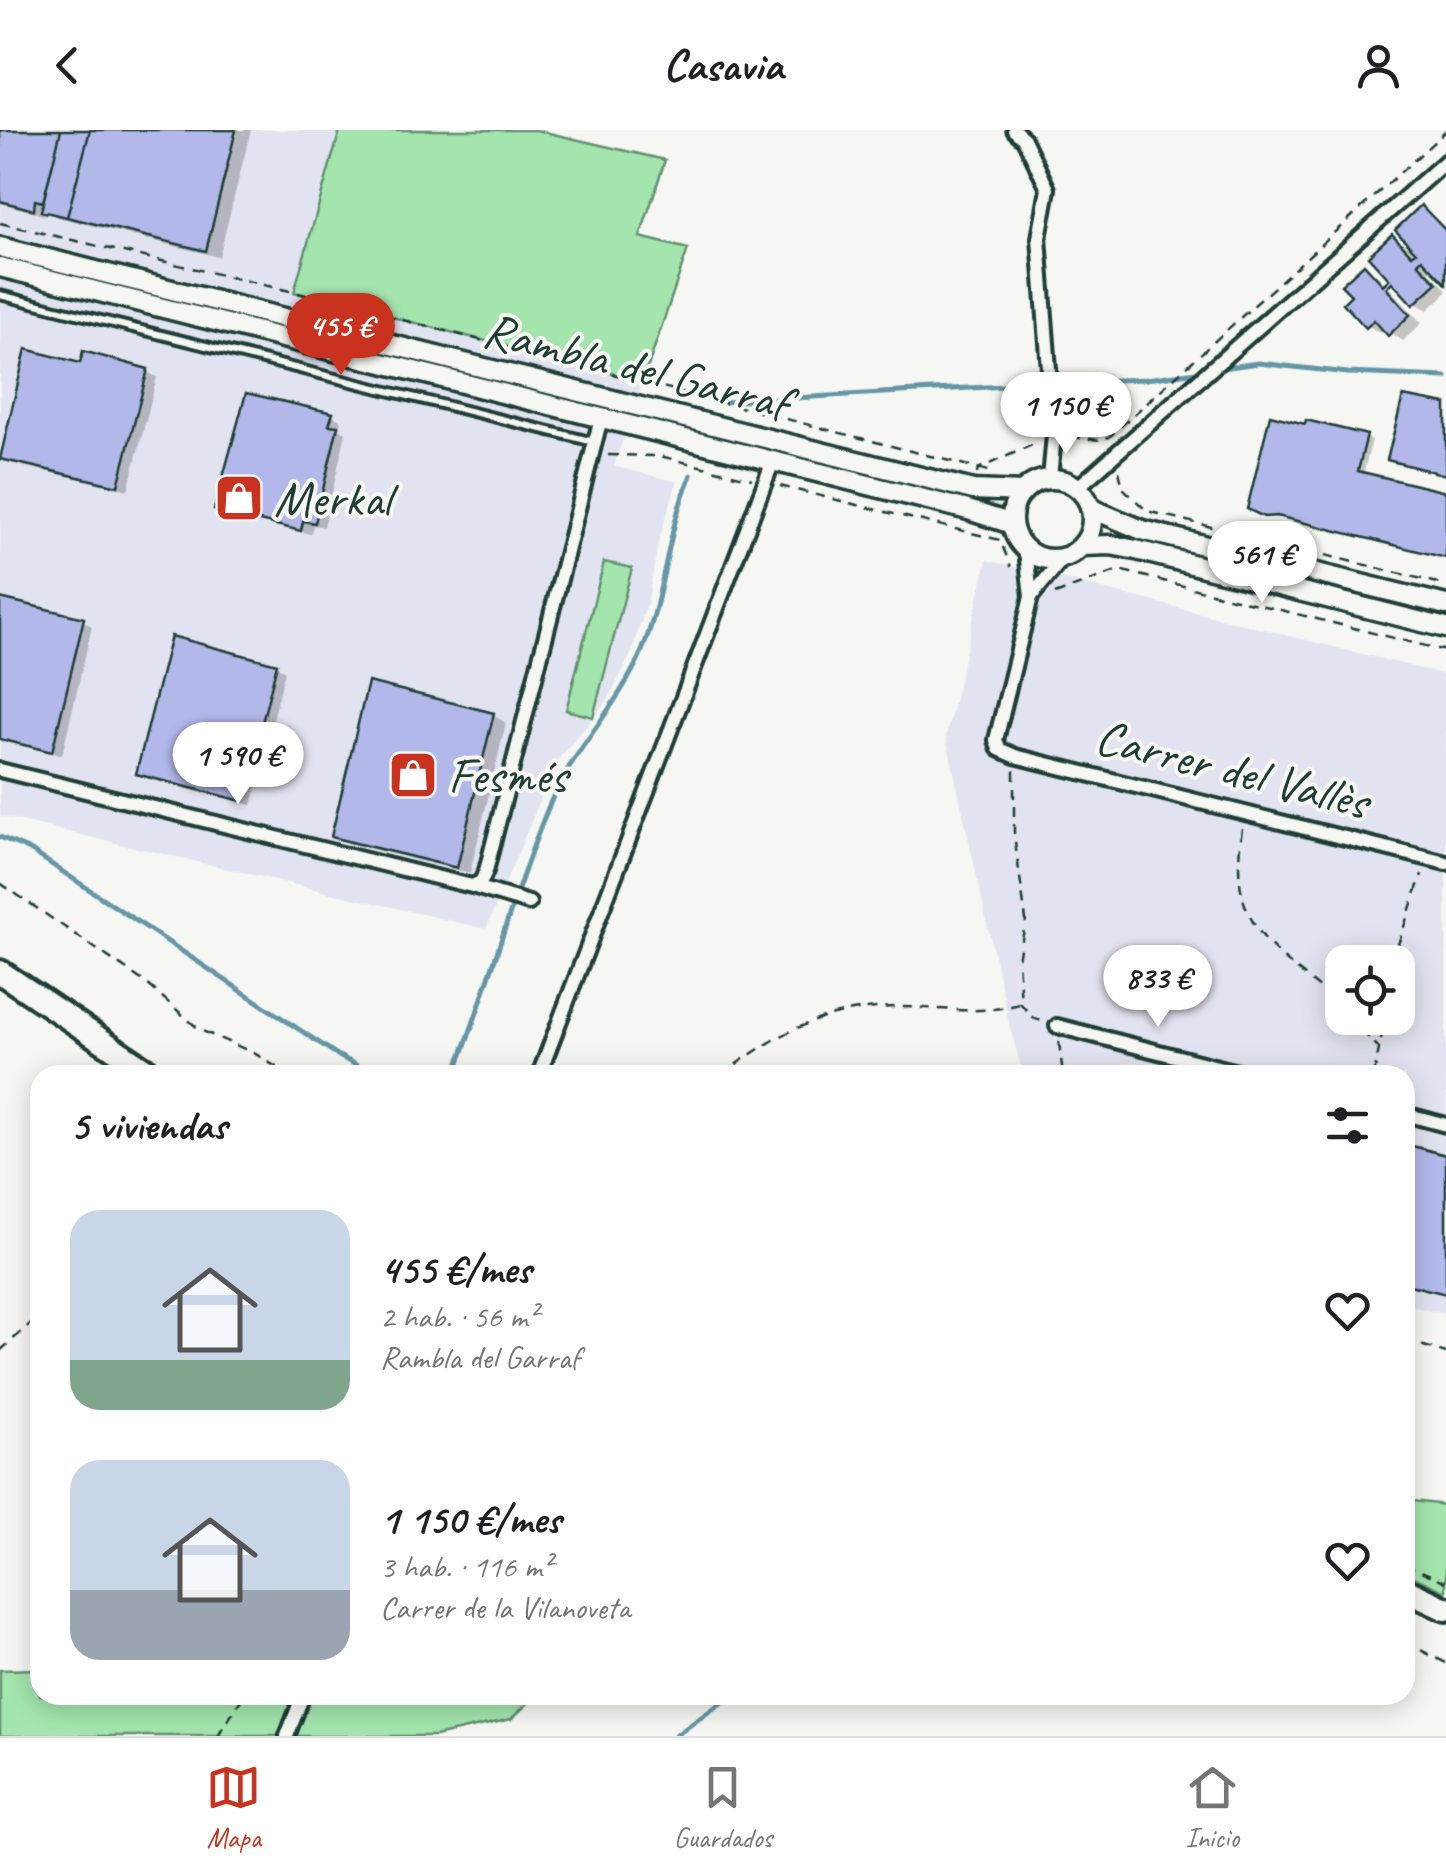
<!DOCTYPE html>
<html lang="es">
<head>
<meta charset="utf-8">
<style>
  :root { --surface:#fff; --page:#f6f6f6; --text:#202124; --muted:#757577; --line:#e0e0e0; --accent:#c8321e }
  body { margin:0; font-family:Caveat,sans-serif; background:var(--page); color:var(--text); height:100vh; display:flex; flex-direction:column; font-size:38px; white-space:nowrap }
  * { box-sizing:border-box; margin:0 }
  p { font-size:32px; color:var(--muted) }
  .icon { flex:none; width:55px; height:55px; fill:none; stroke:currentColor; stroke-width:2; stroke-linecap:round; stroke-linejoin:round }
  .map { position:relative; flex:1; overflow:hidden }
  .details { position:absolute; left:30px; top:935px; width:1385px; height:640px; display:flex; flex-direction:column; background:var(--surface); border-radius:30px; box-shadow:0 5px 25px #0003 }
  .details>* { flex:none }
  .tools { position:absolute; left:1325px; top:815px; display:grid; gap:20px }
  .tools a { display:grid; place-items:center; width:90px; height:90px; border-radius:20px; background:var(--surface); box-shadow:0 5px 25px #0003; font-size:50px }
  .price { position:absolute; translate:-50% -85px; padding:0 22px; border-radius:35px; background:#fff; color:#222; font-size:32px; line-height:65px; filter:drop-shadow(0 2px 5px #0008) }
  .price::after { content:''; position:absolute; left:50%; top:60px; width:30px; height:22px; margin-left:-15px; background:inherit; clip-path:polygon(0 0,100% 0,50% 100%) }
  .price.selected { background:var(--accent); color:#fff }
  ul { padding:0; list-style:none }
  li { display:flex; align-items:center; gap:30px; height:250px; padding:0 40px }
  li span { display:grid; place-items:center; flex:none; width:280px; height:200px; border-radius:30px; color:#555 }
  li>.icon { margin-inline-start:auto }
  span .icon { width:120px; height:120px; fill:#fffc; stroke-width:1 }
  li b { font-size:42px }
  h2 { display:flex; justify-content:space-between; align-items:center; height:120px; padding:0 40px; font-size:42px }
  header { display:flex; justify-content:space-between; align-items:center; height:130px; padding:0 40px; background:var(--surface); font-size:45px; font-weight:700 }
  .dock { display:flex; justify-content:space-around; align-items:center; height:140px; border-top:2px solid var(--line); background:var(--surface); font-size:28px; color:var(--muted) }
  .dock a { display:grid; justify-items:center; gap:5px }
  .dock .selected { color:var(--accent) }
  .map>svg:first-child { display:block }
  .built { fill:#e2e3f0; fill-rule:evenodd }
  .green { fill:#a4e5ae; stroke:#629171; stroke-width:2.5 }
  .shadow { fill:#0003 }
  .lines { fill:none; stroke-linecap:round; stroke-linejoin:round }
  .stream { stroke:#6596a7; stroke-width:5 }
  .building { fill:#b2b8ea; stroke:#1f3d34; stroke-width:2.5 }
  .lane-casing { stroke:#1f3d34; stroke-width:14 }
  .street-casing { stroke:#1f3d34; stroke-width:20 }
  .secondary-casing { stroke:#1f3d34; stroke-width:25 }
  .highway-casing { stroke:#1f3d34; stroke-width:30 }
  .path { stroke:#1f3d34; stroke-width:2.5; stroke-dasharray:10 8; stroke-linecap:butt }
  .lane { stroke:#f6f6f2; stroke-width:6 }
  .street { stroke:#f6f6f2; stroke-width:12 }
  .secondary { stroke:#f6f6f2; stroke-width:18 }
  .highway { stroke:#f6f6f2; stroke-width:22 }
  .labels { text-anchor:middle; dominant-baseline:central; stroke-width:8; stroke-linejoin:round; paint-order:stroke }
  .street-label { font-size:50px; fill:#1f3d34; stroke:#f6f6f2 }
  .poi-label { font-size:50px; fill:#1f3d34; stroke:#f6f6f2; text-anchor:start }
</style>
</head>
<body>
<header><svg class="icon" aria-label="back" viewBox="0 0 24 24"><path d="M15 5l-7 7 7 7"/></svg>Casavia<svg class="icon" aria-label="person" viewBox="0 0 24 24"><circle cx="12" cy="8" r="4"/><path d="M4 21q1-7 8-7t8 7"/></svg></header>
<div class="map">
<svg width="1446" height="1606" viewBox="0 0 1446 1606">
  <rect width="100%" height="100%" fill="#f6f6f2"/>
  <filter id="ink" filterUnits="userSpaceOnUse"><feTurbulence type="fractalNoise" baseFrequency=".01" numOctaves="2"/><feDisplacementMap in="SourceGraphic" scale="20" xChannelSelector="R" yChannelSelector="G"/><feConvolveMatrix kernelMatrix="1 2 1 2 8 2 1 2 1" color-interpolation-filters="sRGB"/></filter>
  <g filter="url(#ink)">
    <path class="built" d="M 0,0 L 340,0 L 295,162 L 643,251 L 614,336 L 677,352 L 658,413 L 648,470 L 631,524 L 608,570 L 556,632 L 486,799 L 0,686 Z
      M 987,430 L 1446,545 L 1446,1184 L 1405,1175 L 1405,945 L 1024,945 L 1012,906 L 946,606 ZM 1342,832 L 1398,832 L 1398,888 L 1342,888 Z"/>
    <path class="green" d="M 340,0 L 536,0 L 665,30 L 640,107 L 688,119 L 643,251 L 294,162 Z
      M 604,432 L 632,438 L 593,587 L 566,580 Z
      M 1405,1370 L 1446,1375 L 1446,1462 L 1405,1443 Z
      M 40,1539 L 40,1565 L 537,1565 L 511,1589 L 435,1606 L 0,1606 L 0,1540 Z"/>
    <path class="shadow" d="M 0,0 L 251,0 L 219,127 L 57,87 L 48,82 L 47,86 L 0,73 Z
      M 1422,78 L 1446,98 L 1446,150 L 1434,137 L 1429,141 L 1446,159 L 1446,163 L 1428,180 L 1415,173 L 1393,107 L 1416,120 Z
      M 1364,137 L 1377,145 L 1422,193 L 1403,211 L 1385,199 L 1381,203 L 1368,196 L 1354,165 Z
      M 81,236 L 147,242 L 157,247 L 128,360 L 10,333 L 1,328 Z
      M 332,285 L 341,291 L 339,299 L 346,303 L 324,397 L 313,395 L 311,404 L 226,385 L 217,379 Z
      M 1366,307 L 1372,310 L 1363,345 L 1446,365 L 1446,428 L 1285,388 L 1270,388 L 1250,378 Z
      M 0,471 L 83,491 L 92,496 L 62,625 L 0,611 Z
      M 276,536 L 285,541 L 252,675 L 148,649 L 139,643 Z
      M 493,585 L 506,593 L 470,743 L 347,713 L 334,706 Z"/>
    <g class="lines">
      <path class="stream" d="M 1215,239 L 1258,233 L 1348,243 L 1446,247
        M 1060,252 L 1146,249 L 1204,241
        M 724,272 L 1040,254
        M 0,707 L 30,720 L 339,926 L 375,945
        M 454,945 C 489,858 512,765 548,678 C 571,621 618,578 642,521 C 665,464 666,402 691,345
        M 675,1606 L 732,1565"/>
    </g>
    <path class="building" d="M 0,0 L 61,0 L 43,72 L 35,70 L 34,80 L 0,71 Z
      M 61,0 L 90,0 L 67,87 L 41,81 Z
      M 90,0 L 236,0 L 206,121 L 67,87 Z
      M 1421,75 L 1446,101 L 1446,154 L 1422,129 L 1418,133 L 1437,153 L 1413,175 L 1392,152 L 1386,158 L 1410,185 L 1388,206 L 1374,190 L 1366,198 L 1343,173 L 1351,165 L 1341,155 L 1364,134 L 1383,155 L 1389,149 L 1368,126 L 1392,104 L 1412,125 L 1416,122 L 1395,100 Z
      M 26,219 L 80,233 L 83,221 L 148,239 L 118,356 L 0,329 Z
      M 246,263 L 333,283 L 329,295 L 338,296 L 315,393 L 303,391 L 301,401 L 214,380 Z
      M 1403,266 L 1446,274 L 1446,345 L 1387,330 Z
      M 1270,285 L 1305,294 L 1306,290 L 1367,305 L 1358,341 L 1446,362 L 1446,428 L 1277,386 L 1264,387 L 1247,379 Z
      M 0,468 L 84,488 L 52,622 L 0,609 Z
      M 171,506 L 277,534 L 242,671 L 136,644 Z
      M 368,552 L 494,583 L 457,738 L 331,707 Z
      M 1405,1014 L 1446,1025 L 1446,1164 L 1405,1154 Z"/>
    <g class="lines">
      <g class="lane-casing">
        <path id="lane" d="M 0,165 L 594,312"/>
      </g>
      <g class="street-casing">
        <path id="street" d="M 1014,0 L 1024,9 L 1048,59 L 1039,108 L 1054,305 L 1050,349
          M 1077,358 L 1446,31
          M 1026,420 L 1031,467 L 996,610 L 999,619 L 1015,626 L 1446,733
          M 1031,467 L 1063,428
          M 0,640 L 472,756 L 529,773
          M 472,756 L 481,752 L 486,741 L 601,288
          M 1057,896 L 1249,945
          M 539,945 L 773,331
          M 1405,984 L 1446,995
          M 287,1606 L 303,1565"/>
      </g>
      <g class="secondary-casing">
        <path id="secondary" d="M 0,117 L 973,360 L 1023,362
          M 0,137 L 968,380 L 1012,394
          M1012 389a40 40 0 1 1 80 0a40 40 0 1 1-80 0Z
          M 1090,378 L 1142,400 L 1446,475
          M 1082,416 L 1111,415 L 1136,420 L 1446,498"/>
      </g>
      <g class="highway-casing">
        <path id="highway" d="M 0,842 L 153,945
          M 1405,1460 L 1446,1479"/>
      </g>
      <path class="path" d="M 0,93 L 294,162 L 992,342
        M 1071,307 L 1100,310 L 1109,307 L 1446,1
        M 608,325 L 660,326 L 752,349
        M 1119,341 L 1123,358 L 1147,381 L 1446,455
        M 977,344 L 978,339 L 1039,312
        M 780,356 L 1000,410 L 1011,437
        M 1055,464 L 1119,440 L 1446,521
        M 1014,640 L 1014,705 L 1026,790 L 1018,829 L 1021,874 L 1033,888 L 1045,892
        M 1242,698 C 1233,763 1243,795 1295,838 C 1312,852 1328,863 1342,880
        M 0,753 L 146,853 L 200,900 L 254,923 L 289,945
        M 1392,832 L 1422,744
        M 1349,888 L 1379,918
        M 1059,912 L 1063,945
        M 721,945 C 779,903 823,878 897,877 C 940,877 977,886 1019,874
        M 1374,945 L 1385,888
        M 1405,1210 L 1446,1223
        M 0,1221 L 40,1185
        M 1405,1434 L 1446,1452
        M 1405,1512 L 1446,1533
        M 218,1606 L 244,1565"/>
      <use href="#lane" class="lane"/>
      <use href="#street" class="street"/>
      <use href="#secondary" class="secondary"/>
      <use href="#highway" class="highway"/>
    </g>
  </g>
  <defs>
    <g id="shop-square" transform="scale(2.5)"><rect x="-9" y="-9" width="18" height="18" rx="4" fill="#c8321e" stroke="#f6f6f2"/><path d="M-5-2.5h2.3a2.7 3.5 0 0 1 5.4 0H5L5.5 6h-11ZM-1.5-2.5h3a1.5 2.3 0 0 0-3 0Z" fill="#fff"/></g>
  </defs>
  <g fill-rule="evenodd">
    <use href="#shop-square" x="239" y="368"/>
    <use href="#shop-square" x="413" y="645"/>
  </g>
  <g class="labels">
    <g class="street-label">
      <text transform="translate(636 236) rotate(14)">Rambla del Garraf</text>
      <text transform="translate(1232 639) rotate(14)">Carrer del Vallès</text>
    </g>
    <g class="poi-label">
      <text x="274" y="368">Merkal</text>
      <text x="448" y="645">Fesmés</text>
    </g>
  </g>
</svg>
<div class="tools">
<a><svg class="icon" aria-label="locate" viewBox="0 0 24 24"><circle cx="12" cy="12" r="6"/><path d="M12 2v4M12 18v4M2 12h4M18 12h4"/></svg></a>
</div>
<b class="price selected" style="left:341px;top:248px">455 €</b>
<b class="price" style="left:1066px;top:327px">1 150 €</b>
<b class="price" style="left:1262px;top:476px">561 €</b>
<b class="price" style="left:238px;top:677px">1 590 €</b>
<b class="price" style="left:1158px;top:900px">833 €</b>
<section class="details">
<h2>5 viviendas<svg class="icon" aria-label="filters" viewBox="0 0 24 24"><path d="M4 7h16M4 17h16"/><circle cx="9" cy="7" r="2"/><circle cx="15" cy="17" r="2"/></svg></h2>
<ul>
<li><span style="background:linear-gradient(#c9d6e8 75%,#7fa58c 0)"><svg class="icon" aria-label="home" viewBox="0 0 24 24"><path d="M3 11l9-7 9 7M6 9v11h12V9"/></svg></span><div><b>455 €/mes</b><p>2 hab. · 56 m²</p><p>Rambla del Garraf</p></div><svg class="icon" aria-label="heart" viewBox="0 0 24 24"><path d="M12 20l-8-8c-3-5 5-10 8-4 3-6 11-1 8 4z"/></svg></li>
<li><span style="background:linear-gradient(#c9d6e8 65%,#9aa5b1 0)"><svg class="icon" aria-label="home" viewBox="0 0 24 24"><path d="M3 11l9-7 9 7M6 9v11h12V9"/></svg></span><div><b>1 150 €/mes</b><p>3 hab. · 116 m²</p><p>Carrer de la Vilanoveta</p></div><svg class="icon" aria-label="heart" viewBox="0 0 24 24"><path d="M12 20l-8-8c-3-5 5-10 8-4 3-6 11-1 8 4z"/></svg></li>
</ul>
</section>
</div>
<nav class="dock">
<a class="selected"><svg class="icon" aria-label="map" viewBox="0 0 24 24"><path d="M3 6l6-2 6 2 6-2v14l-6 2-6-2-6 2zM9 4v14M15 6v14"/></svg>Mapa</a>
<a><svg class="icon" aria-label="saved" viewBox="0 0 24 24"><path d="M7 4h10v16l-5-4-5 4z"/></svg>Guardados</a>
<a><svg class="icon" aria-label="home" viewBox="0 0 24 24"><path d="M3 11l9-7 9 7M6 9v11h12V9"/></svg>Inicio</a>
</nav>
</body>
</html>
